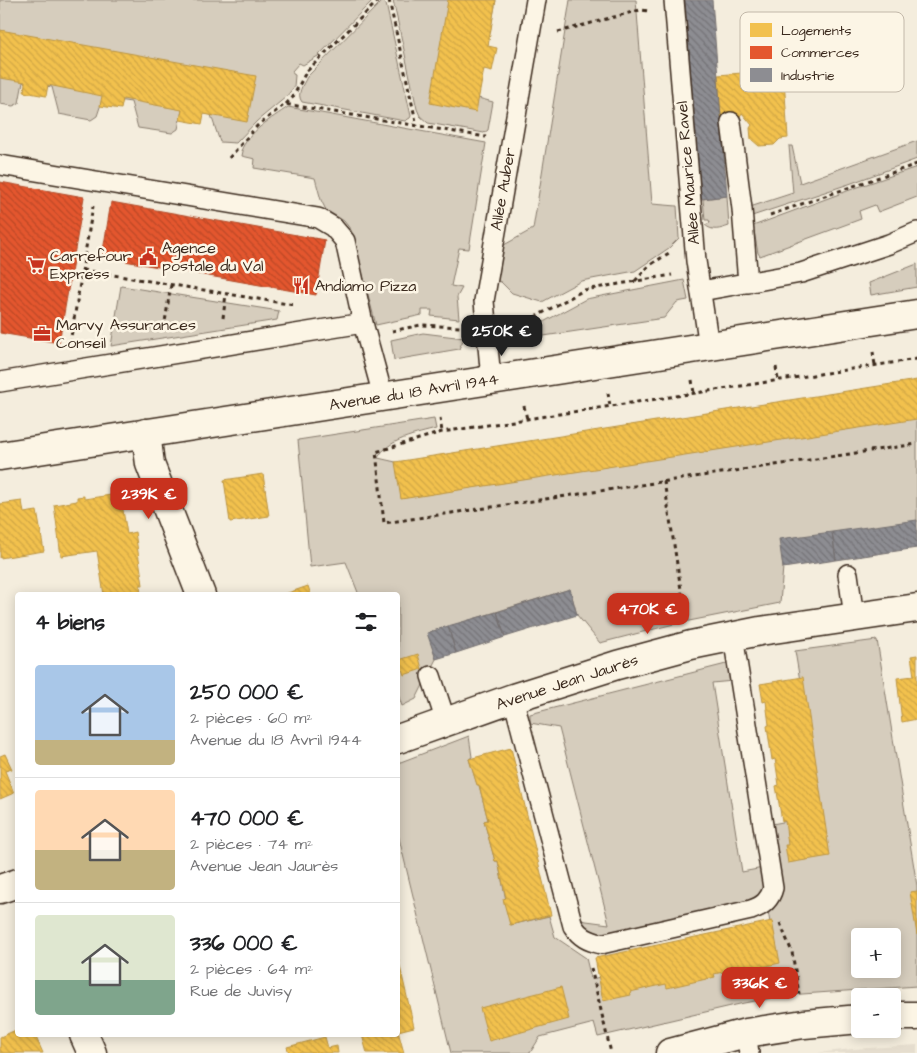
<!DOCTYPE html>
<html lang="fr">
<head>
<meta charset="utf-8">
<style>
  :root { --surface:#fff; --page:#f2f2f2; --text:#202124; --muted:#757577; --line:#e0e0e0; --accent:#c8321e }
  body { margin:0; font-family:"Architects Daughter",sans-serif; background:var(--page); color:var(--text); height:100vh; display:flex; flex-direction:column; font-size:19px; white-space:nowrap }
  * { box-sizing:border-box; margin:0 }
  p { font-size:16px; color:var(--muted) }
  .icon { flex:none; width:28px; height:28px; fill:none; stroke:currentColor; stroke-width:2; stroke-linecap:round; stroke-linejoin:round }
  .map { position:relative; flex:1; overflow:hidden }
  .side { position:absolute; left:15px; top:592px; width:385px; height:445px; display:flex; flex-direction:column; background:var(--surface); border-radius:5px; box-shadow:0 2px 12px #0003 }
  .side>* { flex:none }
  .tools { position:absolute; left:851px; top:928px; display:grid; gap:10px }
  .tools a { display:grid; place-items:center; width:50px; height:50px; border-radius:5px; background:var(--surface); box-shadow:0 2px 12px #0003; font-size:25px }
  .price { position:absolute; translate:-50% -42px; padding:0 11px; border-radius:10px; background:var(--accent); color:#fff; font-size:16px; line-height:32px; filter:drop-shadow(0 1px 2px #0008) }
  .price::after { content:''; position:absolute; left:50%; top:30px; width:15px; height:11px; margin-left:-8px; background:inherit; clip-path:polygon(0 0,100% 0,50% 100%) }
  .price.active { background:#222; color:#fff }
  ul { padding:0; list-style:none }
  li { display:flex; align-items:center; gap:15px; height:125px; padding:0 20px }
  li+li { border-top:1px solid var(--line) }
  li span { display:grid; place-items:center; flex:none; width:140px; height:100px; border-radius:5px; color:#555 }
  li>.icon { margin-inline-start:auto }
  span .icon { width:60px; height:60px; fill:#fffc; stroke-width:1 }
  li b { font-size:21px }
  h2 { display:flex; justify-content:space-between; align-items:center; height:60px; padding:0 20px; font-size:21px }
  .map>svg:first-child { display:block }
  .built { fill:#e5ddce }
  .green { fill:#d6cdbd; stroke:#887c6e; fill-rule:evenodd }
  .homes { fill:url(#homes-back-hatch); stroke:#bb9440 }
  .shops { fill:url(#shops-back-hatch); stroke:#b14a29 }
  .industry { fill:url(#industry-back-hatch); stroke:#746f6f }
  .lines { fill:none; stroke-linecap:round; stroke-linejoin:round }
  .service-casing { stroke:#3b2a1e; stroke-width:22 }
  .minor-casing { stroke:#3b2a1e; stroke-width:31 }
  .tertiary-casing { stroke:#3b2a1e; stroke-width:31 }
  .path { stroke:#3b2a1e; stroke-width:3; stroke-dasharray:4 4; stroke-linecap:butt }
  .service { stroke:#fcf5e5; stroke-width:19 }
  .minor { stroke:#fcf5e5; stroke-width:28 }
  .tertiary { stroke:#fcf5e5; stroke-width:28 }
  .labels { text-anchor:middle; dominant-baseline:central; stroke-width:5; stroke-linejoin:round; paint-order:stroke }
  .street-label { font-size:16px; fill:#3b2a1e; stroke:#fcf5e5 }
  .poi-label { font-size:16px; fill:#3b2a1e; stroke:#fcf5e5; text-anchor:start }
  .key { fill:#fcf5e5; stroke:#c2b8a9; stroke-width:1 }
  .key-label { font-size:14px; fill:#3b2a1e }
</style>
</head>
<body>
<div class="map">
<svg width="917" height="1053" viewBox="0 0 917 1053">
  <defs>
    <pattern id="homes-back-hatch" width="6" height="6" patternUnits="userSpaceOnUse" patternTransform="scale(1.25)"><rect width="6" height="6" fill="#f2c14e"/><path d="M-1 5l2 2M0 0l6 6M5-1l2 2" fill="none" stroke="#d0a644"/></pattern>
    <pattern id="shops-back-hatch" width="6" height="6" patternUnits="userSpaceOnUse" patternTransform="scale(1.25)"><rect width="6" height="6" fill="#e4572e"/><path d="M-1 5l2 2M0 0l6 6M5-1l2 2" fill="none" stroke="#ba4827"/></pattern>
    <pattern id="industry-back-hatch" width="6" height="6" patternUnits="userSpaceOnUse" patternTransform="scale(1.25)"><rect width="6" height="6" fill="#8d8d92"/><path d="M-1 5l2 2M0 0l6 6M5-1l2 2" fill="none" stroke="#747377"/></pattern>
  </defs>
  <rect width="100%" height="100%" fill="#f4eddd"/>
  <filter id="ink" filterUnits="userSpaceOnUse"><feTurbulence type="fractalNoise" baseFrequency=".02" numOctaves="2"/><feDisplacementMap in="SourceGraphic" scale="10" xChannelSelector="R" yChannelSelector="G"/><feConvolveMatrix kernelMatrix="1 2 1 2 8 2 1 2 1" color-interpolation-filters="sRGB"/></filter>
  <g filter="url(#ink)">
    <path class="built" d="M 917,1045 L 917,1053 L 818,1053 L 852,1049 Z"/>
    <path class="green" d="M 0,0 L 373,0 L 318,56 L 303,65 L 299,63 L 292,71 L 293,74 L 295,75 L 294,87 L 286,97 L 257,121 L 236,143 L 220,142 L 211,115 L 182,110 L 178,129 L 172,133 L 138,128 L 131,102 L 103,98 L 97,116 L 91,120 L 59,114 L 52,87 L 23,82 L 19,103 L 13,106 L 0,104 Z
      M 393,0 L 496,0 L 478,98 L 493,102 L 488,130 L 484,133 L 428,123 L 420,116 L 417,109 Z
      M 570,0 L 636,0 L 652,204 L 677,206 L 679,238 L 669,248 L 635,271 L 581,281 L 542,302 L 512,293 L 501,282 L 497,281 L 504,245 L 533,229 Z
      M 382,1 L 386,4 L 411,116 L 410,118 L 405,121 L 302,102 C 296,94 303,85 307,77 Z
      M 288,107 L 486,143 L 469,249 L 459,248 L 451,286 L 462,288 L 457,297 L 459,319 L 431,316 L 432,310 L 422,310 L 422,315 L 376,325 L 351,230 L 344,221 L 326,210 L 321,200 L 315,178 L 254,168 L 255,159 L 242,156 L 243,151 L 241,151 C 248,132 272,118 288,107 Z
      M 917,141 L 917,159 L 849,184 L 752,216 L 750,207 L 793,193 L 789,146 L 792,146 L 800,183 Z
      M 917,167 L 917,197 L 878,212 L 875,205 L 859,211 L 861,219 L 760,256 L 758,253 L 753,226 L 858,187 Z
      M 727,196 L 729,226 C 720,229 713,232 705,225 L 710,223 L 709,220 L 705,220 L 703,199 Z
      M 917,264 L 917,287 L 871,295 L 869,283 Z
      M 684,280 L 688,300 L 677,302 L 664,318 L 517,340 L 513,333 L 523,333 L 586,299 Z
      M 121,286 L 279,311 L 277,320 L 111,346 Z
      M 423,333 L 464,338 L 459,349 L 394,360 L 391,340 Z
      M 917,411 L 917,522 L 785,543 L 780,603 L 674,624 L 600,643 L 577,615 L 570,589 L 428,633 L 436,659 L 416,699 L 402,706 L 398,694 L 398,595 L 359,595 L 346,562 L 310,567 L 298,440 L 434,419 L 436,429 C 418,434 387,439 378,458 L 400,463 Z
      M 877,640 L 917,886 L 917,986 L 788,995 L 744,1003 L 598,1037 L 594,1023 L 540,1037 L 530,1053 L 451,1053 L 398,834 L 398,763 L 469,736 L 472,757 L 469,759 L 477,784 L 479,785 L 488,820 L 484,821 L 495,861 L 498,861 L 511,925 L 549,916 L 555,937 L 586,958 L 591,979 L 773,940 L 768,911 L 772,824 L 788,821 L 800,681 L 795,651 ZM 860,936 L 892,936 L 892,969 L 860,969 Z
      M 730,663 L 733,681 L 712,683 L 742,872 L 763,868 L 765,885 L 756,901 L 596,937 L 581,928 L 579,920 L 609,924 L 559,728 L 530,723 L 530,714 Z"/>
    <path class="homes" d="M 448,0 L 496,0 L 488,46 L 497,48 L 492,71 L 484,69 L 476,112 L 430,103 Z
      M 0,30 L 256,76 L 247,122 L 204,114 L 202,124 L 180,120 L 182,110 L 123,99 L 121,109 L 100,106 L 102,96 L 48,85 L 46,96 L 24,92 L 25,82 L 0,78 Z
      M 754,72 L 755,82 L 784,79 L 788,138 L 780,139 L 774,145 L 759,146 L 751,139 L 750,128 L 752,125 L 742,113 L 739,118 L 721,120 L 718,75 Z
      M 917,380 L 917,419 L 401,499 L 395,462 Z
      M 263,474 L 269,516 L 230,522 L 224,480 Z
      M 111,495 L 112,499 L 121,498 L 127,534 L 135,532 L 143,585 L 140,585 L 141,595 L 104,595 L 97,551 L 61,556 L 54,505 L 77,501 L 77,497 L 84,496 L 84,499 Z
      M 22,501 L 24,513 L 37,511 L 44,551 L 0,558 L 0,504 Z
      M 308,586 L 311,595 L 282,595 Z
      M 418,654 L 422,669 L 404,675 L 399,660 Z
      M 917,655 L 917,719 L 902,722 L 897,678 L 914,676 L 911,656 Z
      M 803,677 L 830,856 L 788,863 L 785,845 L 788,845 L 785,821 L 782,821 L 776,786 L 779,785 L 775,759 L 772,760 L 767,726 L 769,725 L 766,701 L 763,702 L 760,684 Z
      M 511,748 L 551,915 L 510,925 L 503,899 L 506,898 L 498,861 L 495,861 L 484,821 L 488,820 L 479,785 L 477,785 L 469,759 Z
      M 5,754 L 12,769 L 5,771 L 14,793 L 0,799 L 0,756 Z
      M 917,891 L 917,935 L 910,892 Z
      M 772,921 L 780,963 L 753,969 L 751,966 L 714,974 L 715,977 L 667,988 L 666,984 L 630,992 L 631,995 L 603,1001 L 595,958 Z
      M 398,958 L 414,1027 L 398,1031 L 404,1053 L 367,1053 L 362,1035 L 398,1035 Z
      M 561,987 L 569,1019 L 489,1041 L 480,1008 Z
      M 18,1029 L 18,1035 L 35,1035 L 43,1053 L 0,1053 L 0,1037 Z
      M 325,1037 L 328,1048 L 337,1046 L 338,1053 L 289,1053 L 287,1047 Z"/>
    <path class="shops" d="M 0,182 L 84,197 L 59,343 L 0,333 Z
      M 111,202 L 325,240 L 316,295 L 102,257 Z"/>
    <path class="industry" d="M 685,0 L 712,0 L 727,196 L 700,199 Z
      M 917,520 L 917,548 L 836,560 L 832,532 Z
      M 832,532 L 836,560 L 783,568 L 779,539 Z
      M 570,589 L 577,615 L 505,637 L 497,612 Z
      M 497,612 L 505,637 L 456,653 L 448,626 Z
      M 448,626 L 456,653 L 436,659 L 427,633 Z"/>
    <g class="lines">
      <g class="service-casing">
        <path id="service" d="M 674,0 L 696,261 L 709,346
          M 731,122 L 742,209 L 748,283
          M 0,165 L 318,218 L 333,227 L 345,241 L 363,323 L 383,396
          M 701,291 L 801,273 L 889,244 L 917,232
          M 491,380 L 484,301 L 536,0
          M 0,382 L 363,323
          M 848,574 L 854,617
          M 431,676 L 446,722
          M 513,698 L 573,926 C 580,937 588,941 601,944 L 751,910 C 763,906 770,900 773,888 L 733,636
          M 746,1033 L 749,1053"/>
      </g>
      <g class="minor-casing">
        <path id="minor" d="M 146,433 L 150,464 L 201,595
          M 398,739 L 513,698 L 617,665 L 691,645 L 760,631 L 917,608
          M 0,889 L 18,883
          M 892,1016 L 917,1016
          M 84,1035 L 92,1053
          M 670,1053 L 746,1033 L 804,1024 L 860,1019"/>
      </g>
      <g class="tertiary-casing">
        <path id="tertiary" d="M 0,456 L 917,314"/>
      </g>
      <path class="path" d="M 389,0 L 417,126
        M 558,32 L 640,10 L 649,11
        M 286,104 L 293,97 L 306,72 L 379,0
        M 229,158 L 257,126 L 285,104 L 486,137
        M 770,215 L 917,164
        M 83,270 L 294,305
        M 635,281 L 650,265 L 669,253
        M 223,318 L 226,294
        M 513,326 L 519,326 L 584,290 L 672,275
        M 164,328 L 171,285
        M 392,331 L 421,325 L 460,327
        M 70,343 L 93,206
        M 873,352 L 875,365
        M 917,359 L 442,432 L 376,452 L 384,523 L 917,444
        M 776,367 L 778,380
        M 692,380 L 694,393
        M 608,393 L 610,406
        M 524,406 L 527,419
        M 440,418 L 442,432
        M 664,481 L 685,615
        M 780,923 L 792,952 L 799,994
        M 591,968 L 611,1053"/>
      <use href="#service" class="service"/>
      <use href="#minor" class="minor"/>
      <use href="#tertiary" class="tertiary"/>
    </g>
  </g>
  <defs>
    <g id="civic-bare" transform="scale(1.35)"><path d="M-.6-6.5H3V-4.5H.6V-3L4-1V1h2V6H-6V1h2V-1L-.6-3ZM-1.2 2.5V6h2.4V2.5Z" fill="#c8321e" stroke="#fcf5e5" stroke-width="2.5" paint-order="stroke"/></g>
    <g id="supermarket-bare" transform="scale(1.35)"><path d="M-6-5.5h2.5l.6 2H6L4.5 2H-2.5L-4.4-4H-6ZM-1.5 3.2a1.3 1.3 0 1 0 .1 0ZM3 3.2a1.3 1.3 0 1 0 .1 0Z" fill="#c8321e" stroke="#fcf5e5" stroke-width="2.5" paint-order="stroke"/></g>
    <g id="restaurant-bare" transform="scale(1.35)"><path d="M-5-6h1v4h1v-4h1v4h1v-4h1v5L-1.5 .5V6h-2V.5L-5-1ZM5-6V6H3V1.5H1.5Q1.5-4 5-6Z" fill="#c8321e" stroke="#fcf5e5" stroke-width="2.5" paint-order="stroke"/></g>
    <g id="office-bare" transform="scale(1.35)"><path d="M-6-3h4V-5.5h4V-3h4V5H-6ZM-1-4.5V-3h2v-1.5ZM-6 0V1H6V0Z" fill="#c8321e" stroke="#fcf5e5" stroke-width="2.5" paint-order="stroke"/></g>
  </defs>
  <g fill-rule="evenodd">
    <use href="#civic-bare" x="148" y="257"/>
    <use href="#supermarket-bare" x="36" y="265"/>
    <use href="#restaurant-bare" x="301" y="286"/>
    <use href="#office-bare" x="42" y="334"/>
  </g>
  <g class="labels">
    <g class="street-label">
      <text transform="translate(688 173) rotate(-95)">Allée Maurice Ravel</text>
      <text transform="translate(503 189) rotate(-80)">Allée Auber</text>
      <text transform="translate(414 392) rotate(-9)">Avenue du 18 Avril 1944</text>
      <text transform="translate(567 682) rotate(-18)">Avenue Jean Jaurès</text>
    </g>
    <g class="poi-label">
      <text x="162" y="248">Agence<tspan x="162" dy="18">postale du Val</tspan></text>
      <text x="50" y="256">Carrefour<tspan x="50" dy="18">Express</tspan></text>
      <text x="315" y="286">Andiamo Pizza</text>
      <text x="56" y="325">Marvy Assurances<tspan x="56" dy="18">Conseil</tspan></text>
    </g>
  </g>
  <rect x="740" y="12" width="164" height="80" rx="8" class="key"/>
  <rect x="750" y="23" width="22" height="14" fill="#f2c14e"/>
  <rect x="750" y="46" width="22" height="13" fill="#e4572e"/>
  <rect x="750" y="68" width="22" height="14" fill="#8d8d92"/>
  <g class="key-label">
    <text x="781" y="35">Logements</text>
    <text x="781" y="57">Commerces</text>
    <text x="781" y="80">Industrie</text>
  </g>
</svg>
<div class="tools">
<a>+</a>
<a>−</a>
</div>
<b class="price active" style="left:502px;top:357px">250K €</b>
<b class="price" style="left:149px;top:520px">239K €</b>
<b class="price" style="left:648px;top:635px">470K €</b>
<b class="price" style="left:760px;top:1009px">336K €</b>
<section class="side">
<h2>4 biens<svg class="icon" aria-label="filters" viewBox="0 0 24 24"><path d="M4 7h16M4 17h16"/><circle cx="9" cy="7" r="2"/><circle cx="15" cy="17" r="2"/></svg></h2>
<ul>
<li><span style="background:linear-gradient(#a9c7e8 75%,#c2b280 0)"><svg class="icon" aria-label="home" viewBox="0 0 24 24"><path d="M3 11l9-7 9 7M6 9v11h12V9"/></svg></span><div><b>250 000 €</b><p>2 pièces · 60 m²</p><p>Avenue du 18 Avril 1944</p></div></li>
<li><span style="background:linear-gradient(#ffd9b3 60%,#c2b280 0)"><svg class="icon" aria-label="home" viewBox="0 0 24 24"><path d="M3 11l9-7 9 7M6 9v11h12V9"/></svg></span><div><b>470 000 €</b><p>2 pièces · 74 m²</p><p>Avenue Jean Jaurès</p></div></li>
<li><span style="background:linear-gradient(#dfe7d0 65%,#7fa58c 0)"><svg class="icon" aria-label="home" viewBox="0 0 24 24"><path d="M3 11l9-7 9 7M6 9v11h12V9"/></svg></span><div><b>336 000 €</b><p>2 pièces · 64 m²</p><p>Rue de Juvisy</p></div></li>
</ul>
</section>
</div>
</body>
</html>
